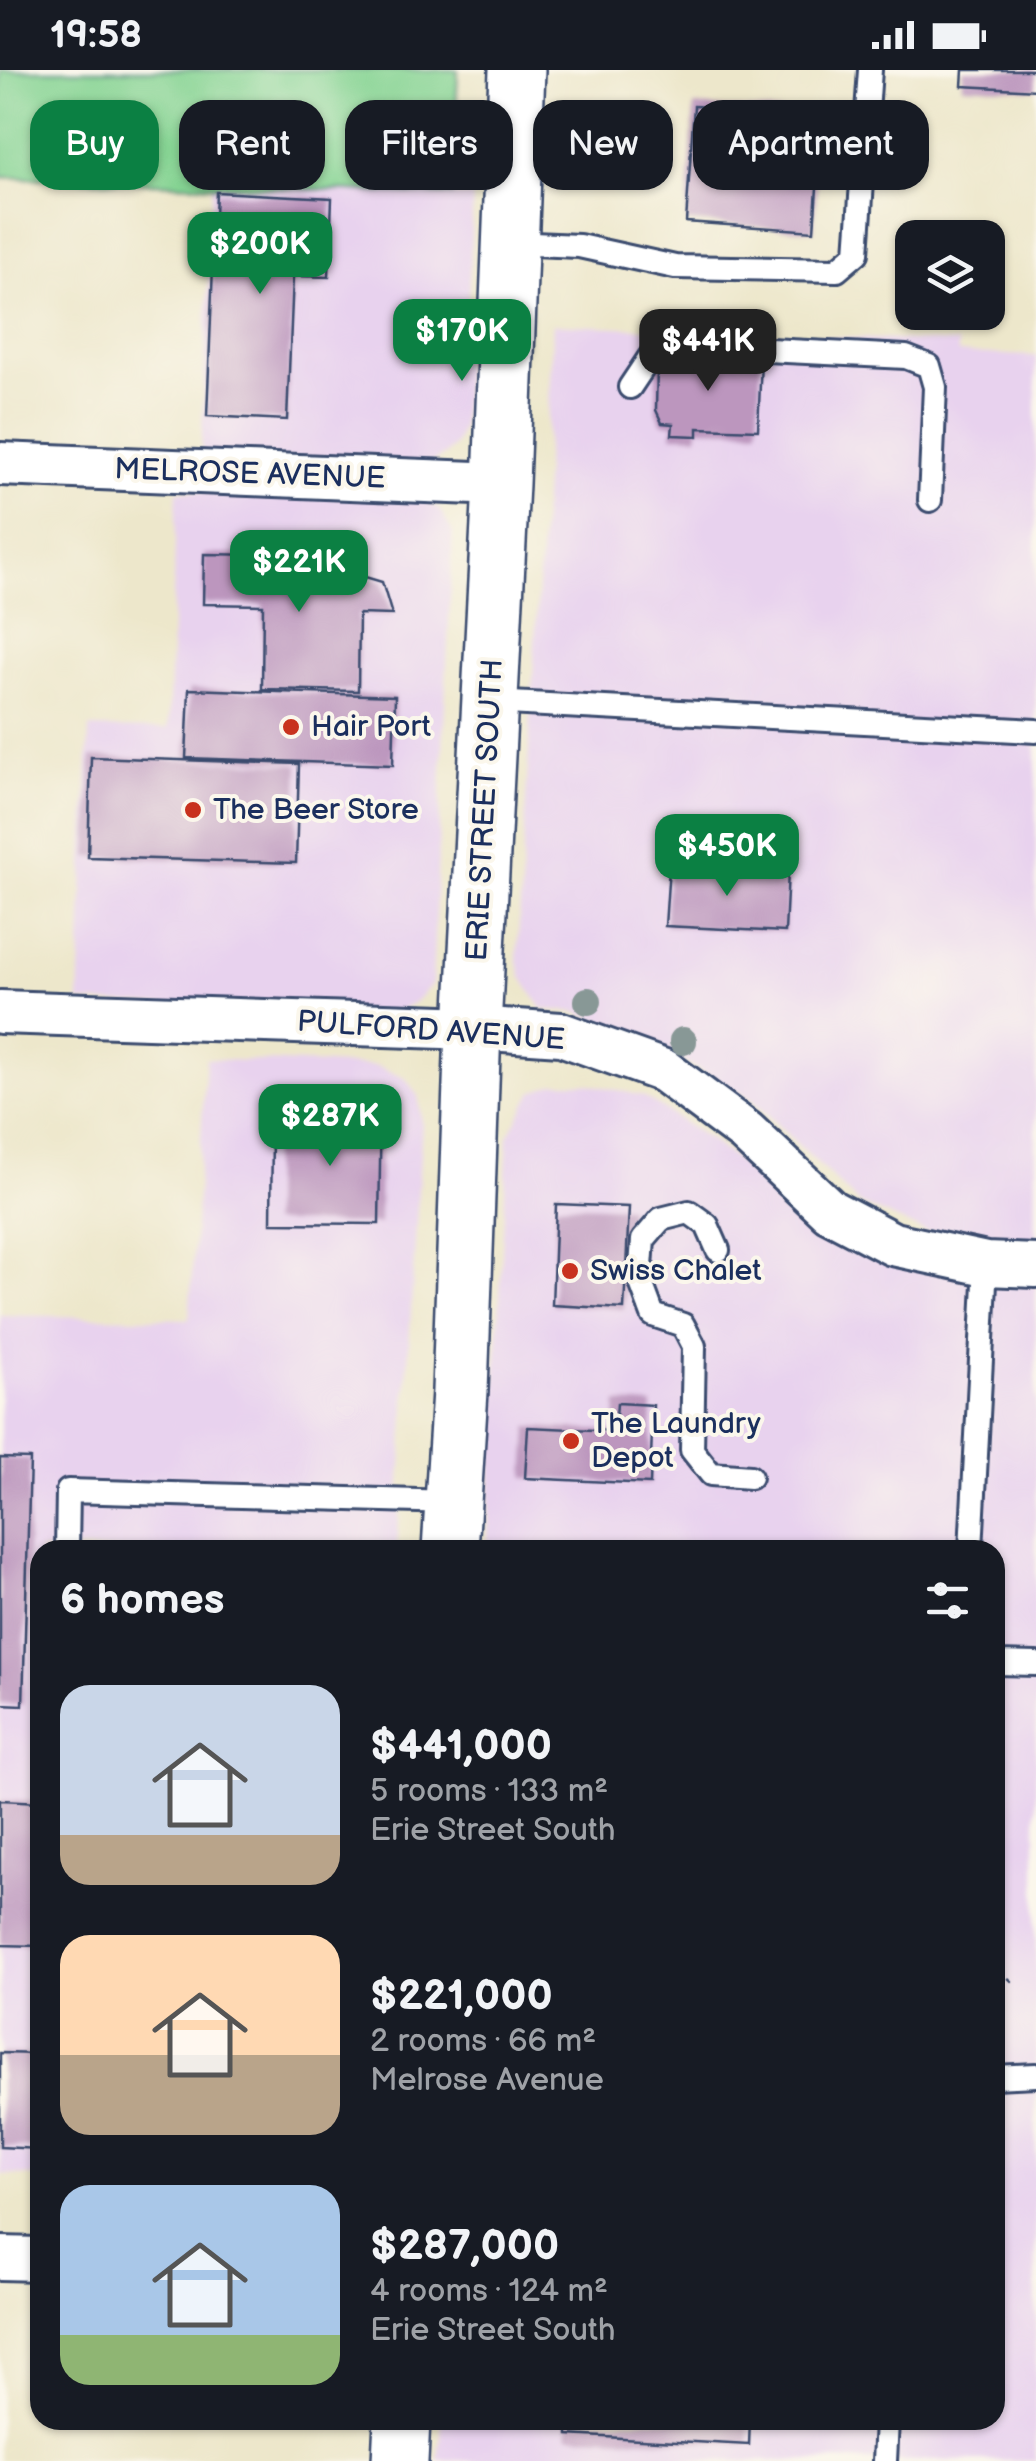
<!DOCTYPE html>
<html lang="en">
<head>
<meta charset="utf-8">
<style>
  :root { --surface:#171b24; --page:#20242c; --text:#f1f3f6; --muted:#9ea1a6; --accent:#0b8043 }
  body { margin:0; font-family:"Balsamiq Sans",sans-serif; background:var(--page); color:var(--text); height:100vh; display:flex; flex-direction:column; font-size:38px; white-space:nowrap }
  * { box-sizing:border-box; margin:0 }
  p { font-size:32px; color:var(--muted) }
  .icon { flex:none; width:55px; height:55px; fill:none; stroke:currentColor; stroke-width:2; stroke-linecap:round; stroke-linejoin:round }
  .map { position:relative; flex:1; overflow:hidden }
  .panel { position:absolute; left:30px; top:1470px; width:975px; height:890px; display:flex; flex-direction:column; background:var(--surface); border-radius:30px; box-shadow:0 2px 8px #0004 }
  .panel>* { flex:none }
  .guide { position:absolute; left:30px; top:30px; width:978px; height:90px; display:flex; gap:20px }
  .controls { position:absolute; left:895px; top:150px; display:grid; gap:20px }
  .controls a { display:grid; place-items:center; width:110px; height:110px; border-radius:20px; background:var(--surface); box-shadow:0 2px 8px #0004; font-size:50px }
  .price { position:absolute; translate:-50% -85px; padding:0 22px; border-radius:20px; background:var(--accent); color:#fff; font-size:32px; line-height:65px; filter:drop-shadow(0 2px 5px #0008) }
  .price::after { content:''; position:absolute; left:50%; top:60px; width:30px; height:22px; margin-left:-15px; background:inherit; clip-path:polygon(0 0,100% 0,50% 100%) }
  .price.selected { background:#222; color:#fff }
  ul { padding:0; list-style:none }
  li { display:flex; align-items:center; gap:30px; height:250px; padding:0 30px }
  li span { display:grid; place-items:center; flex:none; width:280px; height:200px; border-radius:30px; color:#555 }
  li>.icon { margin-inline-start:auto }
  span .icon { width:120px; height:120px; fill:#fffc; stroke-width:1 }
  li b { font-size:42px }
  h2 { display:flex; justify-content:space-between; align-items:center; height:120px; padding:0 30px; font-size:42px }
  .chip { padding:0 35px; border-radius:30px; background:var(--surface); box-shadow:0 2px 8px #0004; font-size:35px; line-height:90px }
  .chip.selected { background:var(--accent); color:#fff }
  .status { display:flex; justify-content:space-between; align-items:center; height:70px; padding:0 50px; background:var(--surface); direction:ltr }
  .status svg { height:28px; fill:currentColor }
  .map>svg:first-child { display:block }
  .built { fill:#e8d2ee }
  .green { fill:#84d392; stroke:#508178; stroke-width:2.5 }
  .building { fill:#bc96be }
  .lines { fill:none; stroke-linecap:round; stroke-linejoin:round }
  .lane-casing { stroke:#3a4b6e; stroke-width:28 }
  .street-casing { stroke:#3a4b6e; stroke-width:48 }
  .secondary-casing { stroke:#3a4b6e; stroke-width:60 }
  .path { stroke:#3a4b6e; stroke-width:6; stroke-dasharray:2.5 8; stroke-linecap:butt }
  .lane { stroke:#fff; stroke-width:22 }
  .street { stroke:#fff; stroke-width:42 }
  .secondary { stroke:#fff; stroke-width:55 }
  .tree { fill:#889896 }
  .poi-dot { fill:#c8321e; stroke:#fbf7ec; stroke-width:4 }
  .labels { text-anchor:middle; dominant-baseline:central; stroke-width:8; stroke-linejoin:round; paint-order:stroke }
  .street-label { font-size:30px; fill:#1b2f5e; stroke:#fbf7ec }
  .poi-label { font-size:30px; fill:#1b2f5e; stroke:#fbf7ec; text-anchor:start }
</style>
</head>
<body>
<div class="status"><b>19:58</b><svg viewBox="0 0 49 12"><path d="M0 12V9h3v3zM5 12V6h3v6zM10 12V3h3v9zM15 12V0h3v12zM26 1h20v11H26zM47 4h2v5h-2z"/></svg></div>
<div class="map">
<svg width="1036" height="2391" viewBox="0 0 1036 2391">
  <rect width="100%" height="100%" fill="#fbf7ec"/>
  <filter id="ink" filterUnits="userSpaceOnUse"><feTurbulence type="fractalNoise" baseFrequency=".01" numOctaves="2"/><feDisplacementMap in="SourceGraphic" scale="20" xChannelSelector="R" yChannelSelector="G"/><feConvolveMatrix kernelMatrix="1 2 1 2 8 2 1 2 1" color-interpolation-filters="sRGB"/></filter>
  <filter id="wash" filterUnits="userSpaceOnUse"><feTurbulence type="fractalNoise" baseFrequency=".0048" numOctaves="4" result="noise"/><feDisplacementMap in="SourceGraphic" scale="40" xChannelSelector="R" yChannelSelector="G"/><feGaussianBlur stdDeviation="2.25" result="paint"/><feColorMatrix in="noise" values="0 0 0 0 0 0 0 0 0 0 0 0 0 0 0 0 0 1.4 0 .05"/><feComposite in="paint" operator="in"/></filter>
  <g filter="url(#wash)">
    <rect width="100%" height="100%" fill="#ede7cb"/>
    <path class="built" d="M 212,116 L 473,126 L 462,356 L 455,375 L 445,385 L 428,394 L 201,387 Z
      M 553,254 L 958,273 L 958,283 L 1036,286 L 1036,1172 L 928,1163 L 858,1133 L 751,1029 L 629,961 L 575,942 L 542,939 L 522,907 L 517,888 Z
      M 177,421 L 420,427 L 440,440 L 453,463 L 432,914 L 415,932 L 394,943 L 79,932 L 89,658 L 168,659 Z
      M 206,989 L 376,996 L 405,1008 L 418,1025 L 422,1053 L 397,1480 L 40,1480 L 40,2106 L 0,2105 L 0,1245 L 189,1249 Z
      M 555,1013 L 585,1013 L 643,1026 L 713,1072 L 799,1141 L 1036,1216 L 1036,2391 L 439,2391 L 442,2350 L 995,2350 L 995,1480 L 487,1480 L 508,1066 L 533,1022 Z"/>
    <path class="green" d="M 0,0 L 458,0 L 452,125 L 0,107 Z"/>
    <g id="blocks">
      <path class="building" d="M 963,0 L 1036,0 L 1036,20 L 962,16 Z
        M 694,36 L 822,44 L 814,161 L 686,152 Z
        M 216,122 L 332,128 L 329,207 L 293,206 L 287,350 L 207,346 Z
        M 670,286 L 761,290 L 758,360 L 698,358 L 698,366 L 672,365 L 673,354 L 662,353 L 656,340 L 657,296 Z
        M 262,476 L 382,512 L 392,545 L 359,544 L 358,621 L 262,619 L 263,535 L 203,534 L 204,484 L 261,485 Z
        M 189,619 L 395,626 L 393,695 L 186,688 Z
        M 91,687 L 299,694 L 296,793 L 88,787 Z
        M 669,797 L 788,801 L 785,862 L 665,856 Z
        M 322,1031 L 381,1033 L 379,1154 L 271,1153 L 272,1062 L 322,1062 Z
        M 556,1134 L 629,1137 L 624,1239 L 552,1235 Z
        M 617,1333 L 653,1335 L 650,1414 L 525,1408 L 528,1357 L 615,1361 Z
        M 0,1388 L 30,1389 L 23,1635 L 0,1634 Z
        M 0,1730 L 40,1732 L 40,1876 L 0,1875 Z
        M 0,1983 L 40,1984 L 40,2079 L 0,2077 Z
        M 568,2350 L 750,2350 L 749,2375 L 568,2365 Z"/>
    </g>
  </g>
  <g filter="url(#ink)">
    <use href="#blocks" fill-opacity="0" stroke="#3a4b6e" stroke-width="2.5"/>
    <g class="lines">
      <g class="lane-casing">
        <path id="lane" d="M 510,173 L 579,176 L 675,197 L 837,200 L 857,183 L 870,0
          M 630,317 L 650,287 L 670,275 L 906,287 L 929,296 L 935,317 L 930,430
          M 490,632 L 1036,661
          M 718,1180 L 707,1155 L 689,1142 L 661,1149 L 643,1170 L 640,1210 L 653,1245 L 683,1255 L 694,1276 L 692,1380 L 711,1404 L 750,1407
          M 67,1480 L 68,1421 L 453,1432
          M 971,1480 L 986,1194
          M 995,1593 L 1036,1594
          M 995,2007 L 1036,2005
          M 885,2391 L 887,2350"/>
      </g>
      <g class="street-casing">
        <path id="street" d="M 0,394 L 501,414
          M 0,942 L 473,958 L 561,964 L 664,1001 L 746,1062 L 830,1141 L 893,1174 L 986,1194 L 1036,1196
          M 0,2188 L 40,2189"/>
      </g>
      <g class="secondary-casing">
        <path id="secondary" d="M 450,1480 L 460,1321 L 473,958 L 501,414 L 517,0
          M 400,2391 L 402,2350"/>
      </g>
      <path class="path" d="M 995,1926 L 1016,1904"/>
      <use href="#lane" class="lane"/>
      <use href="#street" class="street"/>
      <use href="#secondary" class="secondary"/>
    </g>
    <g class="tree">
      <circle cx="588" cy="931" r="14"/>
      <circle cx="683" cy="971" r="14"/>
    </g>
  </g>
  <g class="poi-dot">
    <circle cx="291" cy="657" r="10"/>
    <circle cx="193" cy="740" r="10"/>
    <circle cx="570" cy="1201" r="10"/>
    <circle cx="571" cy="1371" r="10"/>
  </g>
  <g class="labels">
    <g class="street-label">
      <text transform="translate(250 404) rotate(2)">MELROSE AVENUE</text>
      <text transform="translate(485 740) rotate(-87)">ERIE STREET SOUTH</text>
      <text transform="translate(431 961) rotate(4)">PULFORD AVENUE</text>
    </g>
    <g class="poi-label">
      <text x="311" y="657">Hair Port</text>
      <text x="213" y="740">The Beer Store</text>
      <text x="590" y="1201">Swiss Chalet</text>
      <text x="591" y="1354">The Laundry<tspan x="591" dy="34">Depot</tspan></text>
    </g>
  </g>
</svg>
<div class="controls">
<a><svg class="icon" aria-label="layers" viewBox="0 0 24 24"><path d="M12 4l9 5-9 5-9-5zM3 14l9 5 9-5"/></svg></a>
</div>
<b class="price" style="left:260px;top:227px">$200K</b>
<b class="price" style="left:462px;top:314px">$170K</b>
<b class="price selected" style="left:708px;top:324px">$441K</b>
<b class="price" style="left:299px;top:545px">$221K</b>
<b class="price" style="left:727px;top:829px">$450K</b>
<b class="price" style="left:330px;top:1099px">$287K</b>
<div class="guide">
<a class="chip selected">Buy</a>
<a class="chip">Rent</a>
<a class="chip">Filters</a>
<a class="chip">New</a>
<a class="chip">Apartment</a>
</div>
<section class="panel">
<h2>6 homes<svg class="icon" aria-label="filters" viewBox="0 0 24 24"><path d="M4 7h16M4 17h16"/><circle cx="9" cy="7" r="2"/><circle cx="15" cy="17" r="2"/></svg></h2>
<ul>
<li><span style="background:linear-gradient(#c9d6e8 75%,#b9a48a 0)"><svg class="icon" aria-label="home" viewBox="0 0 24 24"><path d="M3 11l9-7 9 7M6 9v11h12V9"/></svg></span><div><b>$441,000</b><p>5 rooms · 133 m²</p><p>Erie Street South</p></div></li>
<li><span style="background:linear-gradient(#ffd9b3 60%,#b9a48a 0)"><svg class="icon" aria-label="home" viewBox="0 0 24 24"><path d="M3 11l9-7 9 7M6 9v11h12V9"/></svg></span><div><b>$221,000</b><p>2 rooms · 66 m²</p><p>Melrose Avenue</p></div></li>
<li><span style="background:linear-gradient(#a9c7e8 75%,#8fb573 0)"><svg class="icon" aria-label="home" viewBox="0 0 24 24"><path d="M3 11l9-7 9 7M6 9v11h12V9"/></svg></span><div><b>$287,000</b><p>4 rooms · 124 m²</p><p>Erie Street South</p></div></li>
</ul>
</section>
</div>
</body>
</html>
